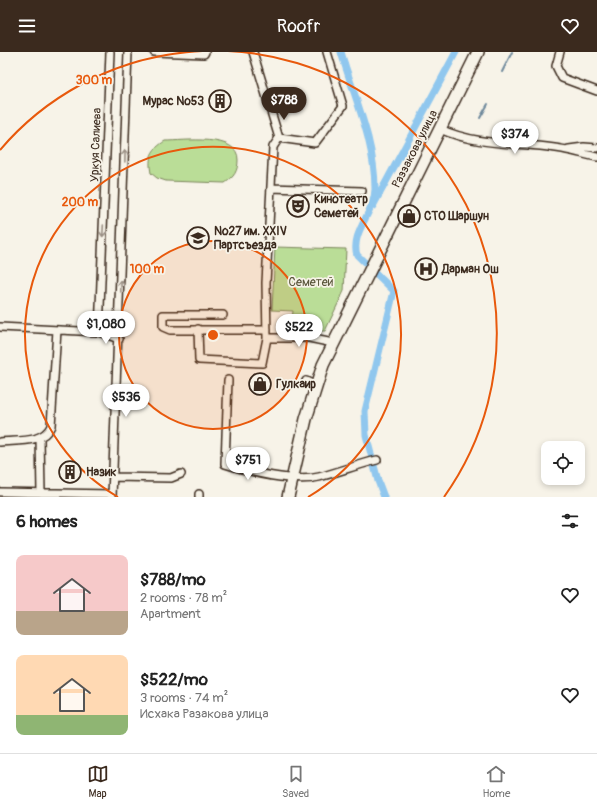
<!DOCTYPE html>
<html lang="en">
<head>
<meta charset="utf-8">
<style>
  :root { --surface:#fff; --page:#f6f6f6; --text:#222; --muted:#767676; --line:#e0e0e0; --accent:#3b2a1e }
  body { margin:0; font-family:Pangolin,sans-serif; background:var(--page); color:var(--text); height:100vh; display:flex; flex-direction:column; font-size:15px; white-space:nowrap }
  * { box-sizing:border-box; margin:0 }
  p { font-size:13px; color:var(--muted) }
  .icon { flex:none; width:22px; height:22px; fill:none; stroke:currentColor; stroke-width:2; stroke-linecap:round; stroke-linejoin:round }
  .map { position:relative; height:445px; overflow:hidden }
  .drawer { display:flex; flex-direction:column; background:var(--surface); flex:1 }
  .drawer>* { flex:none }
  .controls { position:absolute; left:541px; top:389px; display:grid; gap:8px }
  .controls a { display:grid; place-items:center; width:44px; height:44px; border-radius:8px; background:var(--surface); box-shadow:0 2px 6px #0003; font-size:20px }
  .price { position:absolute; translate:-50% -34px; padding:0 9px; border-radius:14px; background:#fff; color:#222; font-size:13px; line-height:26px; filter:drop-shadow(0 1px 2px #0008) }
  .price::after { content:''; position:absolute; left:50%; top:24px; width:12px; height:9px; margin-left:-6px; background:inherit; clip-path:polygon(0 0,100% 0,50% 100%) }
  .price.on { background:var(--accent); color:#fff }
  ul { padding:0; list-style:none }
  li { display:flex; align-items:center; gap:12px; height:100px; padding:0 16px }
  li span { display:grid; place-items:center; flex:none; width:112px; height:80px; border-radius:8px; color:#555 }
  li>.icon { margin-inline-start:auto }
  span .icon { width:48px; height:48px; fill:#fffc; stroke-width:1 }
  li b { font-size:17px }
  h2 { display:flex; justify-content:space-between; align-items:center; height:48px; padding:0 16px; font-size:17px }
  header { display:flex; justify-content:space-between; align-items:center; height:52px; padding:0 16px; background:var(--accent); color:#fff; font-size:18px; font-weight:600 }
  .menu { display:flex; justify-content:space-around; align-items:center; height:56px; border-top:1px solid var(--line); background:var(--surface); font-size:11px; color:var(--muted) }
  .menu a { display:grid; justify-items:center; gap:2px }
  .menu .on { color:var(--accent) }
  .map>svg:first-child { display:block }
  .green { fill:#badd97; stroke:#7a845a }
  .lines { fill:none; stroke-linecap:round; stroke-linejoin:round }
  .stream { stroke:#6e889b; stroke-width:2 }
  .canal { stroke:#90c7ee; stroke-width:7 }
  .minor-casing { stroke:#3b2a1e; stroke-width:10 }
  .primary-casing { stroke:#3b2a1e; stroke-width:14 }
  .minor { stroke:#f7f3e8; stroke-width:7 }
  .primary { stroke:#f7f3e8; stroke-width:11 }
  .oneway { stroke:#998e83 }
  .ring { fill:none; stroke:#e8590c; stroke-width:2 }
  .labels { text-anchor:middle; dominant-baseline:central; stroke-width:3.5; stroke-linejoin:round; paint-order:stroke }
  .poi-label { font-size:12px; font-weight:bold; fill:#3b2a1e; stroke:#f7f3e8; text-anchor:start }
  .street-label { font-size:12px; fill:#3b2a1e; stroke:#f7f3e8 }
  .park-label { font-size:12px; fill:#5b573c; stroke:#f7f3e8 }
  .centre { fill:#e8590c; stroke:#f7f3e8; stroke-width:2 }
  .ring-label { font-size:12px; text-anchor:middle; font-weight:bold; fill:#e8590c; stroke:#f7f3e8; stroke-width:3.5; stroke-linejoin:round; paint-order:stroke }
</style>
</head>
<body>
<header><svg class="icon" aria-label="menu" viewBox="0 0 24 24"><path d="M4 6h16M4 12h16M4 18h16"/></svg>Roofr<svg class="icon" aria-label="heart" viewBox="0 0 24 24"><path d="M12 20l-8-8c-3-5 5-10 8-4 3-6 11-1 8 4z"/></svg></header>
<div class="map">
<svg width="597" height="445" viewBox="0 0 597 445">
  <rect width="100%" height="100%" fill="#f7f3e8"/>
  <filter id="ink" filterUnits="userSpaceOnUse"><feTurbulence type="fractalNoise" baseFrequency=".025" numOctaves="2"/><feDisplacementMap in="SourceGraphic" scale="8" xChannelSelector="R" yChannelSelector="G"/><feConvolveMatrix kernelMatrix="1 2 1 2 8 2 1 2 1" color-interpolation-filters="sRGB"/></filter>
  <g filter="url(#ink)">
    <path class="green" d="M 165,89 C 183,89 239,81 238,108 C 238,119 234,125 225,131 L 166,129 L 157,126 L 151,121 C 148,105 151,98 165,89 Z
      M 275,195 L 346,197 L 344,239 L 325,279 L 291,277 L 293,259 L 272,258 Z"/>
    <g class="lines">
      <path class="stream" d="M 502,20 L 512,0
        M 480,66 L 488,52"/>
      <path class="canal" d="M 341,0 C 354,45 375,89 375,137 C 375,160 350,181 357,203 L 394,239 L 365,359 L 366,383 L 378,429 L 384,445
        M 373,154 L 456,0"/>
      <g class="minor-casing">
        <path id="minor" d="M 154,0 L 204,2 L 205,0
          M 253,0 L 279,86 L 315,91 L 343,54 L 327,0
          M 560,0 L 556,14 L 562,26 L 597,39
          M 440,77 C 482,96 524,89 567,98 C 577,100 587,103 597,105
          M 569,97 L 584,95 L 597,96
          M 271,136 L 362,139
          M 223,263 L 163,263 L 163,275 L 170,278 L 267,278
          M 0,275 L 99,280
          M 198,277 L 199,308 L 262,311 L 267,286 L 266,231 L 273,95 L 279,86
          M 99,280 L 110,0
          M 99,280 L 119,287
          M 267,286 L 309,286 L 333,291
          M 228,328 L 225,412 C 249,420 294,431 319,425 C 338,420 357,413 377,408
          M 306,329 L 316,334
          M 40,386 L 41,441
          M 0,390 C 17,388 43,392 51,374 L 57,278
          M 113,425 L 171,426 L 181,422
          M 0,440 L 112,442
          M 112,445 L 128,0
          M 199,445 L 199,442"/>
      </g>
      <g class="primary-casing">
        <path id="primary" d="M 288,445 L 306,367 L 323,313 L 478,0"/>
      </g>
      <use href="#minor" class="minor"/>
      <use href="#primary" class="primary"/>
    </g>
    <defs><path id="oneway-shaft" d="M-6 0H5M1.5-3L5.5 0L1.5 3" fill="none" stroke-width="1.6" stroke-linecap="round" stroke-linejoin="round"/></defs>
    <g class="oneway">
      <use href="#oneway-shaft" transform="translate(125 104) rotate(-89)"/>
      <use href="#oneway-shaft" transform="translate(103 179) rotate(93)"/>
      <use href="#oneway-shaft" transform="translate(121 234) rotate(-88)"/>
    </g>
  </g>
  <circle cx="213" cy="283" r="94" fill="#e8590c" fill-opacity=".12"/>
  <g class="ring">
    <circle cx="213" cy="283" r="94"/>
    <path d="M118 445A188 188 0 1 1 308 445"/>
    <path d="M0 98A282 282 0 0 1 444 445"/>
  </g>
  <defs>
    <g id="building-ring" transform="scale(1.15)"><circle r="9.5" fill="#f7f3e8" stroke="#3b2a1e" stroke-width="1.5"/><path d="M-4-6H4V6H1V3H-1V6H-4ZM-2.5-4.3h1.7v1.8h-1.7ZM.8-4.3h1.7v1.8H.8ZM-2.5-1h1.7V.8h-1.7ZM.8-1h1.7V.8H.8Z" fill="#3b2a1e"/></g>
    <g id="theatre-ring" transform="scale(1.15)"><circle r="9.5" fill="#f7f3e8" stroke="#3b2a1e" stroke-width="1.5"/><path d="M-5-5.5Q0-4 5-5.5V0Q5 5 0 6Q-5 5-5 0ZM-3.3-2.5H-1v1.5H-3.3ZM1-2.5H3.3v1.5H1ZM-2.8 1Q0 5.5 2.8 1Z" fill="#3b2a1e"/></g>
    <g id="shop-ring" transform="scale(1.15)"><circle r="9.5" fill="#f7f3e8" stroke="#3b2a1e" stroke-width="1.5"/><path d="M-5-2.5h2.3a2.7 3.5 0 0 1 5.4 0H5L5.5 6h-11ZM-1.5-2.5h3a1.5 2.3 0 0 0-3 0Z" fill="#3b2a1e"/></g>
    <g id="school-ring" transform="scale(1.15)"><circle r="9.5" fill="#f7f3e8" stroke="#3b2a1e" stroke-width="1.5"/><path d="M0-5L7-2L0 1L-7-2ZM-4 1L0 2.5L4 1V4Q0 6-4 4Z" fill="#3b2a1e"/></g>
    <g id="hospital-ring" transform="scale(1.15)"><circle r="9.5" fill="#f7f3e8" stroke="#3b2a1e" stroke-width="1.5"/><path d="M-5-5h3v3.5h4V-5h3V5h-3V1.5h-4V5h-3Z" fill="#3b2a1e"/></g>
  </defs>
  <g fill-rule="evenodd">
    <use href="#building-ring" x="220" y="49"/>
    <use href="#theatre-ring" x="298" y="154"/>
    <use href="#shop-ring" x="409" y="164"/>
    <use href="#school-ring" x="198" y="186"/>
    <use href="#hospital-ring" x="426" y="217"/>
    <use href="#shop-ring" x="260" y="332"/>
    <use href="#building-ring" x="70" y="420"/>
  </g>
  <g class="labels">
    <g class="poi-label">
      <text x="204" y="49" text-anchor="end">Мурас №53</text>
      <text x="314" y="147">Кинотеатр<tspan x="314" dy="14">Семетей</tspan></text>
      <text x="424" y="164">СТО Шаршун</text>
      <text x="214" y="179">№27 им. XXIV<tspan x="214" dy="14">Партсъезда</tspan></text>
      <text x="442" y="217">Дарман Ош</text>
      <text x="276" y="332">Гулкаир</text>
      <text x="86" y="420">Назик</text>
    </g>
    <g class="street-label">
      <text transform="translate(96 93) rotate(-88)">Уркуя Салиева</text>
      <text transform="translate(415 97) rotate(-63)">Раззакова улица</text>
    </g>
    <g class="park-label">
      <text x="311" y="230">Семетей</text>
    </g>
  </g>
  <circle cx="213" cy="283" r="6" class="centre"/>
  <g class="ring-label">
    <text x="94" y="32">300 m</text>
    <text x="80" y="154">200 m</text>
    <text x="147" y="221">100 m</text>
  </g>
</svg>
<div class="controls">
<a><svg class="icon" aria-label="locate" viewBox="0 0 24 24"><circle cx="12" cy="12" r="6"/><path d="M12 2v4M12 18v4M2 12h4M18 12h4"/></svg></a>
</div>
<b class="price on" style="left:284px;top:69px">$788</b>
<b class="price" style="left:515px;top:103px">$374</b>
<b class="price" style="left:106px;top:293px">$1,080</b>
<b class="price" style="left:299px;top:296px">$522</b>
<b class="price" style="left:126px;top:366px">$536</b>
<b class="price" style="left:248px;top:429px">$751</b>
</div>
<section class="drawer">
<h2>6 homes<svg class="icon" aria-label="filters" viewBox="0 0 24 24"><path d="M4 7h16M4 17h16"/><circle cx="9" cy="7" r="2"/><circle cx="15" cy="17" r="2"/></svg></h2>
<ul>
<li><span style="background:linear-gradient(#f6c9c9 70%,#b9a48a 0)"><svg class="icon" aria-label="home" viewBox="0 0 24 24"><path d="M3 11l9-7 9 7M6 9v11h12V9"/></svg></span><div><b>$788/mo</b><p>2 rooms · 78 m²</p><p>Apartment</p></div><svg class="icon" aria-label="heart" viewBox="0 0 24 24"><path d="M12 20l-8-8c-3-5 5-10 8-4 3-6 11-1 8 4z"/></svg></li>
<li><span style="background:linear-gradient(#ffd9b3 75%,#8fb573 0)"><svg class="icon" aria-label="home" viewBox="0 0 24 24"><path d="M3 11l9-7 9 7M6 9v11h12V9"/></svg></span><div><b>$522/mo</b><p>3 rooms · 74 m²</p><p>Исхака Разакова улица</p></div><svg class="icon" aria-label="heart" viewBox="0 0 24 24"><path d="M12 20l-8-8c-3-5 5-10 8-4 3-6 11-1 8 4z"/></svg></li>
</ul>
</section>
<nav class="menu">
<a class="on"><svg class="icon" aria-label="map" viewBox="0 0 24 24"><path d="M3 6l6-2 6 2 6-2v14l-6 2-6-2-6 2zM9 4v14M15 6v14"/></svg>Map</a>
<a><svg class="icon" aria-label="saved" viewBox="0 0 24 24"><path d="M7 4h10v16l-5-4-5 4z"/></svg>Saved</a>
<a><svg class="icon" aria-label="home" viewBox="0 0 24 24"><path d="M3 11l9-7 9 7M6 9v11h12V9"/></svg>Home</a>
</nav>
</body>
</html>
